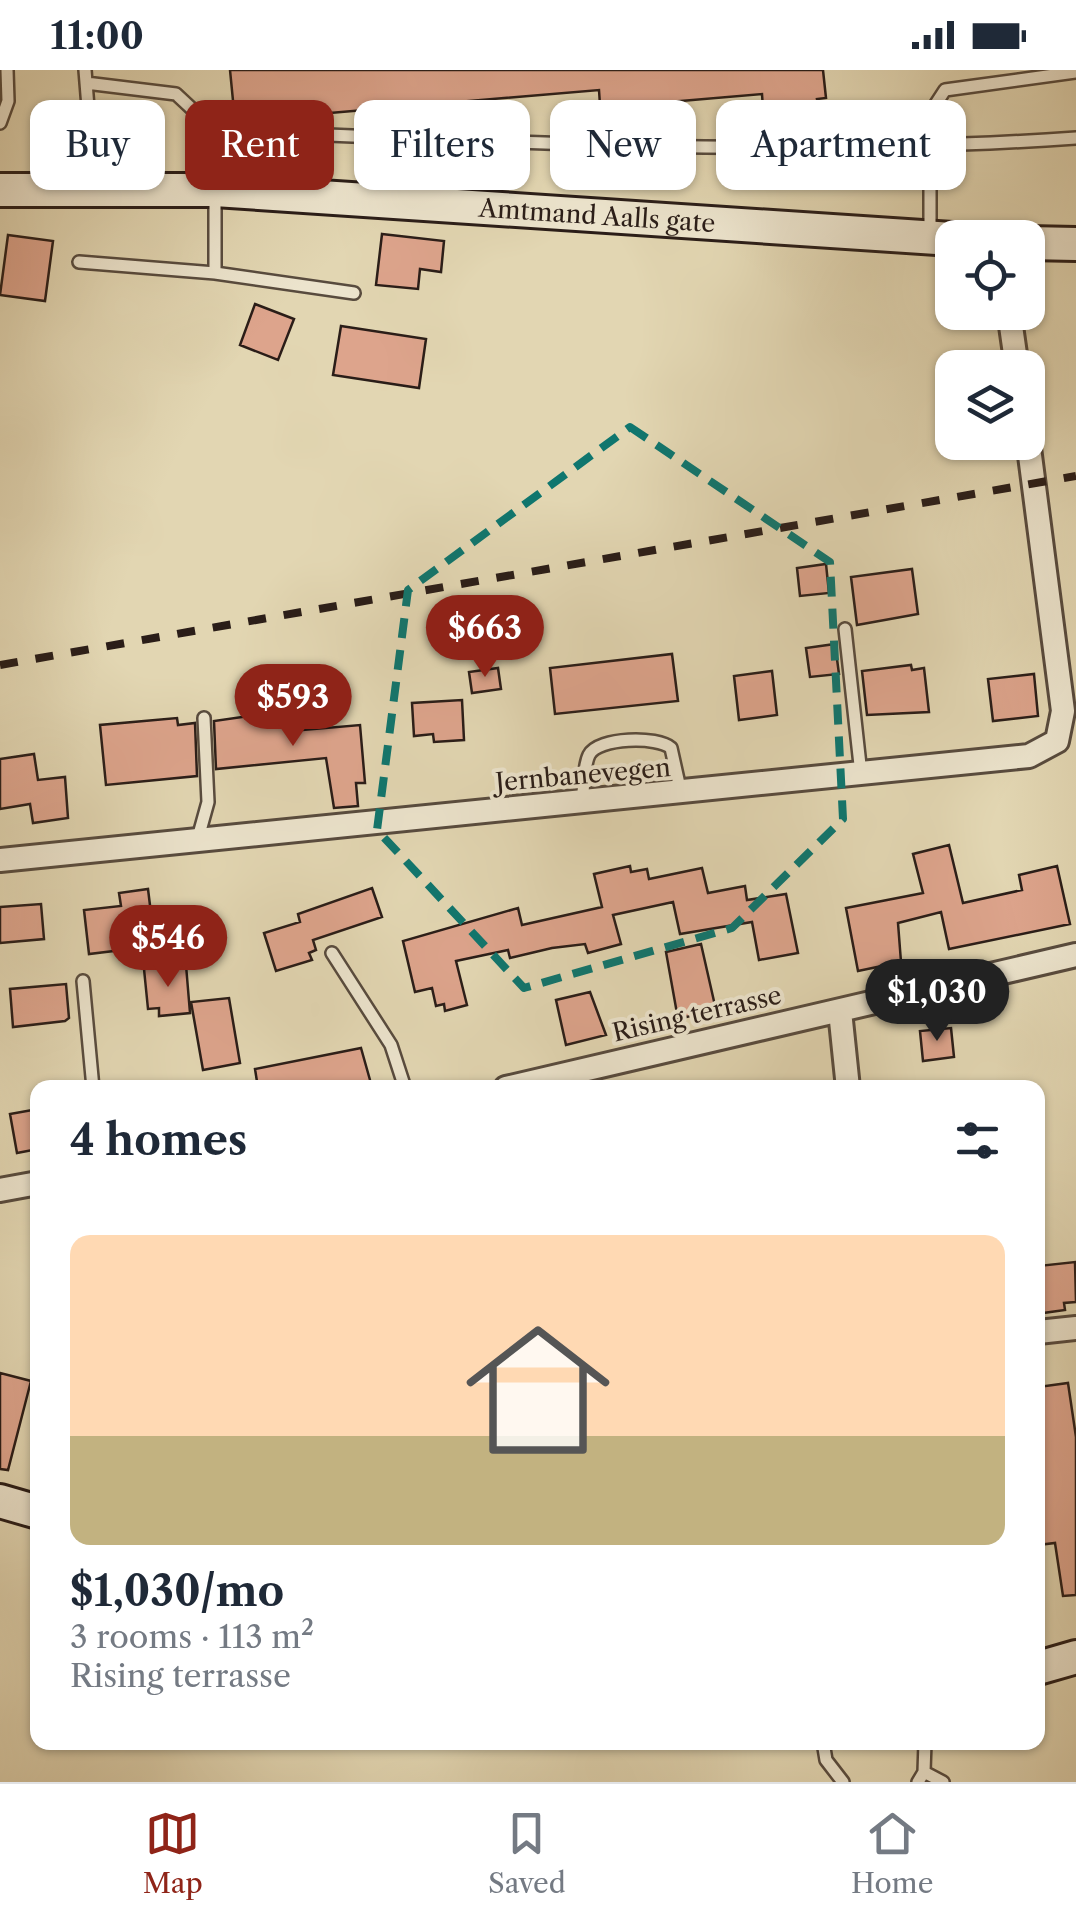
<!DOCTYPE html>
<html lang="en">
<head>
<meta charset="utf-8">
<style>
  :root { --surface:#fff; --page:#f6f6f7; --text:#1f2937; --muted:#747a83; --line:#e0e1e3; --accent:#8f2418 }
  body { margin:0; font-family:"Libre Caslon Text",serif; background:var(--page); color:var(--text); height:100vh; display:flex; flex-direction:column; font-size:38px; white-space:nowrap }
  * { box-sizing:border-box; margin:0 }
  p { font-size:32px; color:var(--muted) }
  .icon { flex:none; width:55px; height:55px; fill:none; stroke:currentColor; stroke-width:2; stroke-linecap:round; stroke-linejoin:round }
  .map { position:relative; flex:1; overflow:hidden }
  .panel { position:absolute; left:30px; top:1010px; width:1015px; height:670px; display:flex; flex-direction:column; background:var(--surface); border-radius:20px; box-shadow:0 2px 8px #0004 }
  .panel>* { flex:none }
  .guide { position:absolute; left:30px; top:30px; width:1018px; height:90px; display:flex; gap:20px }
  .tools { position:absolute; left:935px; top:150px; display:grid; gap:20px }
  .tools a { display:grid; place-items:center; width:110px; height:110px; border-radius:20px; background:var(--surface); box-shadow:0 2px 8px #0004; font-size:50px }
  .price { position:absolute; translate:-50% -85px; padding:0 22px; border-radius:35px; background:var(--accent); color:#fff; font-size:32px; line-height:65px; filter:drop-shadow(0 2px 5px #0008) }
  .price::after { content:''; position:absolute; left:50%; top:60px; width:30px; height:22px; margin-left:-15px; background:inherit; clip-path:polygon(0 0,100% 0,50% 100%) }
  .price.current { background:#222; color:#fff }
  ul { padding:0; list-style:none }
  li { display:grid; align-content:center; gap:20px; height:530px; padding:0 40px }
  li span { display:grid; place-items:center; height:310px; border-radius:20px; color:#555 }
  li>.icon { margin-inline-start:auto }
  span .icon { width:180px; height:180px; fill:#fffc; stroke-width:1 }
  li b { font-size:42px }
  h2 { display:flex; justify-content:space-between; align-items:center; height:120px; padding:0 40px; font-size:42px }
  .chip { padding:0 35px; border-radius:20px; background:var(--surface); box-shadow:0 2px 8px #0004; font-size:35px; line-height:90px }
  .chip.current { background:var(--accent); color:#fff }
  .status { display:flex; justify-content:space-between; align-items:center; height:70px; padding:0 50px; background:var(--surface); direction:ltr }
  .status svg { height:28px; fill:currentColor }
  .dock { display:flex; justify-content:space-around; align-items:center; height:140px; border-top:2px solid var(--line); background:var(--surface); font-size:28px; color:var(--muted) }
  .dock a { display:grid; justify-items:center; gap:5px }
  .dock .current { color:var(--accent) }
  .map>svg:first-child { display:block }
  .building { fill:#dda48c; stroke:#2a1d18; stroke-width:2.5 }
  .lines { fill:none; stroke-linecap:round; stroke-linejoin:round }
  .lane-casing { stroke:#584b3e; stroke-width:16 }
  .street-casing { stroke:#584b3e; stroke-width:28 }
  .secondary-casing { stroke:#2a1d18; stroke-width:38 }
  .lane { stroke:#ece4cd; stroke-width:11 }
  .street { stroke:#ece4cd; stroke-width:22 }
  .secondary { stroke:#ece4cd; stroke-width:32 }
  .rail { stroke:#2a1d18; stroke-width:8; stroke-dasharray:18 18; stroke-linecap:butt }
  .marked { fill:none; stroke:#0f766e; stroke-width:8; stroke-dasharray:20 12; stroke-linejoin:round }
  .labels { text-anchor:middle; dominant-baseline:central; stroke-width:8; stroke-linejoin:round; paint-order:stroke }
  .street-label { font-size:25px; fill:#2a1d18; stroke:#ece4cd }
</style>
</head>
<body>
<div class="status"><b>11:00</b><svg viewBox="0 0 49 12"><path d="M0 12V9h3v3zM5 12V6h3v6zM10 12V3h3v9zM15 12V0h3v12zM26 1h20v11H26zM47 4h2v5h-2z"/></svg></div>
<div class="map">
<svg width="1076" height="1712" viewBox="0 0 1076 1712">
  <rect width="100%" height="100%" fill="#e2d6b2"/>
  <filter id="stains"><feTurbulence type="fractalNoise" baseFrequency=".002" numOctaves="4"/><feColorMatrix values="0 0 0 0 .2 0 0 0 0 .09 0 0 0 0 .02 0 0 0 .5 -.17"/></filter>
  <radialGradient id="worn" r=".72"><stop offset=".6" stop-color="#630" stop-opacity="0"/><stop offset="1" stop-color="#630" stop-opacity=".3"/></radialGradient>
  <path class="building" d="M 230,0 L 823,0 L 826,28 L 817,29 L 818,34 L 763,39 L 762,24 L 646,34 L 636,45 L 623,33 L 600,35 L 599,20 L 235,51 Z
    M 382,164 L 444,171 L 441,202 L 420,199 L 418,219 L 376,215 Z
    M 8,165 L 53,171 L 45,231 L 0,225 Z
    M 255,234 L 294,249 L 278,290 L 240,275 Z
    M 341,256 L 426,269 L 419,318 L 333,305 Z
    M 826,494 L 829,523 L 800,526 L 797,498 Z
    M 912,499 L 918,544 L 857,555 L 851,507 Z
    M 835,574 L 839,604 L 810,607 L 806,578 Z
    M 672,584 L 678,631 L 555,644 L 550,598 Z
    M 911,595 L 912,600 L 924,598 L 929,642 L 867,645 L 862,601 Z
    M 498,598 L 501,619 L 472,623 L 469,602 Z
    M 772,601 L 777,645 L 739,650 L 734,606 Z
    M 1034,604 L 1038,646 L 993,651 L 988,609 Z
    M 462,630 L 464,670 L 434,672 L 433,664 L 414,666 L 412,633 Z
    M 290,640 L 292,661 L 360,655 L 365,713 L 356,713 L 358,736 L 334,738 L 326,688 L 216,699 L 214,651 Z
    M 177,648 L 178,655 L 195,653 L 197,706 L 106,715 L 100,655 Z
    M 34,684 L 38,710 L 65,707 L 68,748 L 33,753 L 30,734 L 0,739 L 0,689 Z
    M 949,775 L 963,833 L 1022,820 L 1019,805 L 1057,796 L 1070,854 L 949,879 L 941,842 L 898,853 L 901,892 L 858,901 L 846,838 L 923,823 L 913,784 Z
    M 630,796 L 631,802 L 647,799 L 649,809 L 702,798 L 708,823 L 745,816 L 747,830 L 786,824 L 798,883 L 759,890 L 752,852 L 680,864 L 673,832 L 613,845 L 621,874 L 588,883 L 585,874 L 552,878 L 510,888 L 508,880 L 456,891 L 467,935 L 445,941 L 444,934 L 436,936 L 432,918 L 415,922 L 403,871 L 518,838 L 522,855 L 602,837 L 594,804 Z
    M 372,818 L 382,847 L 313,870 L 316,880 L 309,883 L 312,890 L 276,901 L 264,863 L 300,852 L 298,844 Z
    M 148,819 L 155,876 L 89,884 L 84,840 L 121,836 L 119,823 Z
    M 41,834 L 44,869 L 0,873 L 0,837 Z
    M 701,874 L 716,940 L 678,949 L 666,882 Z
    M 186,895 L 190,943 L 159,946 L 159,938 L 148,939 L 144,899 Z
    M 66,914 L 69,948 L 65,951 L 13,957 L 10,919 Z
    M 590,922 L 606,965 L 566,975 L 556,930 Z
    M 229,928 L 240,993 L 203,1000 L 191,932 Z
    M 951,958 L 954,987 L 923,991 L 920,961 Z
    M 361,978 L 370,1010 L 352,1014 L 352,1018 L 258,1018 L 255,999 Z
    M 38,1039 L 38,1079 L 17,1083 L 10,1044 Z
    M 1075,1192 L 1076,1232 L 1064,1233 L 1065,1240 L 1043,1243 L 1042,1235 L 1038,1236 L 1038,1196 Z
    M 0,1303 L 31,1311 L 8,1400 L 0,1399 Z
    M 1068,1313 L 1076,1367 L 1076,1525 L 1063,1526 L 1055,1473 L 1038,1475 L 1038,1317 Z"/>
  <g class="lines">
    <g class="lane-casing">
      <path id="lane" d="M 85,0 L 90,62 L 87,115
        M 86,13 L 176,24 L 206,52 L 232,61 C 513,72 795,88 1076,68
        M 0,53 L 8,31 L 7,0
        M 215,122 L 215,203
        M 930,163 L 930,43 L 945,20 L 1076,2
        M 79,192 L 215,203 L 354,223
        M 845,559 L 861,704
        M 582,733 C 584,720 583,697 589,685 C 598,667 658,666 671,678 L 681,723
        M 198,768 L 208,732 L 204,648
        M 332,883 L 391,975 L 405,1018
        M 83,911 L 93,1018
        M 823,1672 L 826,1690 L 843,1712
        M 924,1702 L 943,1712
        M 918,1712 L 924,1702 L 925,1672"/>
    </g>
    <g class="street-casing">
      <path id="street" d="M 1009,242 L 1017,298
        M 0,790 L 1029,686 L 1057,671 L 1063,641 L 1028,370
        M 840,941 L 848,1018
        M 506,1018 L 1076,885
        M 0,1120 L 38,1113
        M 1038,1262 L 1076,1258"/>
    </g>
    <g class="secondary-casing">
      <g id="secondary">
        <path id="s1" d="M 0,120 L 215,120 L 952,169"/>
        <path d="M 1028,173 L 1076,174"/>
        <path d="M 0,1431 L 38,1442"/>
        <path d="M 1038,1598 L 1076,1587"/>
      </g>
    </g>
    <use href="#lane" class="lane"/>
    <use href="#street" class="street"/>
    <use href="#secondary" class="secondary"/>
    <path class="rail" d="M 0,595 L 1076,406"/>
  </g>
  <path class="marked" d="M 630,357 L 830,492 L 843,749 L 732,858 L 524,918 L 377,760 L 408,520 Z"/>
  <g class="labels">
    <g class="street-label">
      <text stroke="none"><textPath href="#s1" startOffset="598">Amtmand Aalls gate</textPath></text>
      <text transform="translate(583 705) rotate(-5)">Jernbanevegen</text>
      <text transform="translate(697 944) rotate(-13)">Rising terrasse</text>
    </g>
  </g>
  <rect width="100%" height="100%" filter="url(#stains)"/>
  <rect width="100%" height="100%" fill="url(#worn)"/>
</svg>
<div class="tools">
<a><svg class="icon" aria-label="locate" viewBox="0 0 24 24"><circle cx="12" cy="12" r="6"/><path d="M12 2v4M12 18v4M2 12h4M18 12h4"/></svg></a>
<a><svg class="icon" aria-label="layers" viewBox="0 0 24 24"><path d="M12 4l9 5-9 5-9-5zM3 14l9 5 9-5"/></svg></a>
</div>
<b class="price" style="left:485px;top:610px">$663</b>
<b class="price" style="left:293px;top:679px">$593</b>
<b class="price" style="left:168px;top:920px">$546</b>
<b class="price current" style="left:937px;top:974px">$1,030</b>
<div class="guide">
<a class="chip">Buy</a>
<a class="chip current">Rent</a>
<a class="chip">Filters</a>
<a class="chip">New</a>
<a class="chip">Apartment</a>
</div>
<section class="panel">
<h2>4 homes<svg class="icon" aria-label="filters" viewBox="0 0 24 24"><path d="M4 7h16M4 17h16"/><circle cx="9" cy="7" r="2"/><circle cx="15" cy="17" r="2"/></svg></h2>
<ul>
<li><span style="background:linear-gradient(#ffd9b3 65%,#c2b280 0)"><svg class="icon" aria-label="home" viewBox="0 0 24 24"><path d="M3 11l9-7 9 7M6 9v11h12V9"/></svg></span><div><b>$1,030/mo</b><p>3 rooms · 113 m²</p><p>Rising terrasse</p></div></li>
</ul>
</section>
</div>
<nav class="dock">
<a class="current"><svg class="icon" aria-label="map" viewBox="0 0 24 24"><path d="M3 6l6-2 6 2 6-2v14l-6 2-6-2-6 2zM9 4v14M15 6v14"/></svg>Map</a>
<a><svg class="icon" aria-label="saved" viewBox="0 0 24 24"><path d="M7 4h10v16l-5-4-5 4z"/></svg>Saved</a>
<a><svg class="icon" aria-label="home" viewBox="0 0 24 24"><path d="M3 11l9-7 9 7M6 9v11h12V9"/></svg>Home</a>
</nav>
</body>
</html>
